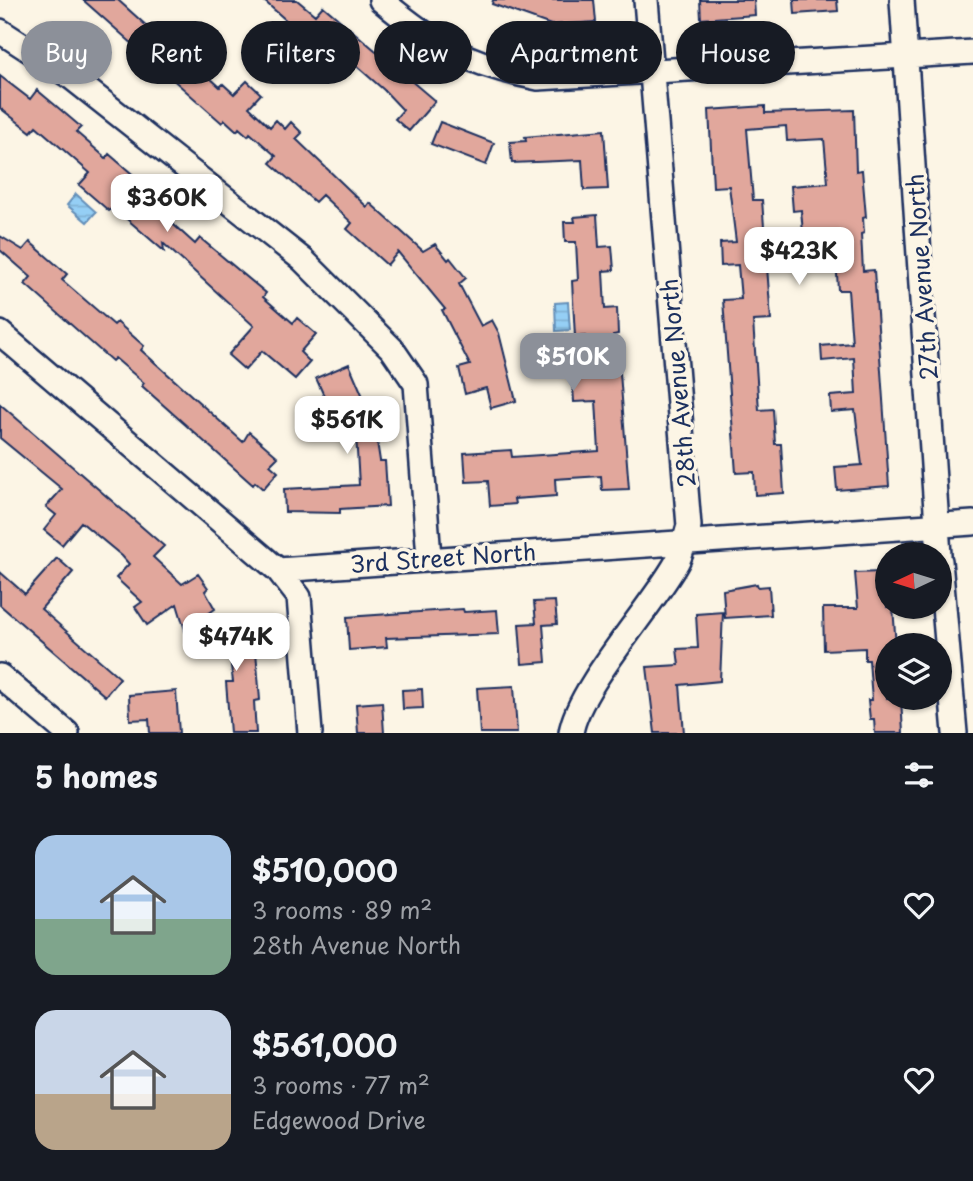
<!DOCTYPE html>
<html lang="en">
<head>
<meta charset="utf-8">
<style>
  :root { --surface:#171b24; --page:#242831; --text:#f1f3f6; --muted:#9ea1a6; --accent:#8c9099 }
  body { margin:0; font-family:"Playpen Sans",sans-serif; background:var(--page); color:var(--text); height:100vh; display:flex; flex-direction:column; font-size:26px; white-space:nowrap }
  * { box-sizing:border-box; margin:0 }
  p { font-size:23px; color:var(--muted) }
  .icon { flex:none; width:38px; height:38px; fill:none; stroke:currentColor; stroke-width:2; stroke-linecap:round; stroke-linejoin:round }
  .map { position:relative; height:733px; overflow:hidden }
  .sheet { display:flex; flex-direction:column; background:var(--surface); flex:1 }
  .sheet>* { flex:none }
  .top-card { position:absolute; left:21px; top:21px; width:931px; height:63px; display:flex; gap:14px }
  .needle { width:46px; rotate:266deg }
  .fabs { position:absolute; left:875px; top:542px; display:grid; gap:14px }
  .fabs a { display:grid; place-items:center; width:77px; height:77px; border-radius:50%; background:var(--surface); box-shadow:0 2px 5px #0004; font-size:35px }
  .price { position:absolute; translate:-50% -60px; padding:0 16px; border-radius:14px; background:#fff; color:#222; font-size:23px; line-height:46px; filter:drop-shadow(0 2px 4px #0008) }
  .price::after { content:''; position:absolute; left:50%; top:42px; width:21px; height:16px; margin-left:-10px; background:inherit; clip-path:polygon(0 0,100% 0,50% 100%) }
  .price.on { background:var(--accent); color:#fff }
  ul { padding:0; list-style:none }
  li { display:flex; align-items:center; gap:21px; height:175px; padding:0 35px }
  li span { display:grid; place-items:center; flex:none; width:196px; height:140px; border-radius:21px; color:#555 }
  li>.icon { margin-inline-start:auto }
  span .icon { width:84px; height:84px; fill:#fffc; stroke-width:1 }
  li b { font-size:30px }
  h2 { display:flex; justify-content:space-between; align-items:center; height:84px; padding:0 35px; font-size:30px }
  .chip { padding:0 24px; border-radius:32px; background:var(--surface); box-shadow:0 2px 5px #0004; font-size:24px; line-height:63px }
  .chip.on { background:var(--accent); color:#fff }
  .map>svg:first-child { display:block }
  .water { fill:url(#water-rules); stroke:#648fb9; stroke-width:2 }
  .building { fill:#e1a79c; stroke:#1b2f5e; stroke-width:2 }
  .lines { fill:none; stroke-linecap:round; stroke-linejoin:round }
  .minor-casing { stroke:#1b2f5e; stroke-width:28 }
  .minor { stroke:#fcf5e5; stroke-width:23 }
  .labels { text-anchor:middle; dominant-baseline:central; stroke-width:7; stroke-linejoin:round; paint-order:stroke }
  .street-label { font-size:23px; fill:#1b2f5e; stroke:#fcf5e5 }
</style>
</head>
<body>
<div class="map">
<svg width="973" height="733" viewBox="0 0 973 733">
  <defs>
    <pattern id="water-rules" width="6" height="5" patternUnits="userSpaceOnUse" patternTransform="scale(1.75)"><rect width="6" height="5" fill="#95cff5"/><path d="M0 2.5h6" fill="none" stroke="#80b2d4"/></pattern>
  </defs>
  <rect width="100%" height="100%" fill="#fcf5e5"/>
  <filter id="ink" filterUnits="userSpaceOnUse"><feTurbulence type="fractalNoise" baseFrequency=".0143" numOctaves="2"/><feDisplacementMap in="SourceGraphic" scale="14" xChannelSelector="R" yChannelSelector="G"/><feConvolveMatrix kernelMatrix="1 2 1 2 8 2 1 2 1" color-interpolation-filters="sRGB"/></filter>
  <g filter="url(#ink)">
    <path class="water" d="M 76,194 L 96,212 L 87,222 L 67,205 Z
      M 568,302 L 570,330 L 556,331 L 555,303 Z"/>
    <path class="building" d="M 83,0 L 118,0 L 170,47 L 173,44 L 220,87 L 223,84 L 234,94 L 247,81 L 261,94 L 249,107 L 270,127 L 276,120 L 285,129 L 291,122 L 302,133 L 296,139 L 367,207 L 370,203 L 423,251 L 435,244 L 448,260 L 450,258 L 466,278 L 459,284 L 481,326 L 492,320 L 499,333 L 516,401 L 491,408 L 486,388 L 465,394 L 459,368 L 470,365 L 442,310 L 445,309 L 398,252 L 387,265 L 347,229 L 352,223 L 322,195 L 315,202 L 270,163 L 276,156 L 250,133 L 248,136 L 239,128 L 237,131 L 225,120 L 222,123 Z
      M 263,0 L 297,0 L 315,15 L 323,6 L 435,101 L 409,131 L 395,119 L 403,110 L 384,90 L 328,41 L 320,50 Z
      M 493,0 L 594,0 L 596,22 L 551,25 L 492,4 Z
      M 700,0 L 754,0 L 755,15 L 701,19 Z
      M 794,0 L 837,0 L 838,11 L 795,14 Z
      M 0,76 L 30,99 L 37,90 L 55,105 L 81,127 L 76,132 L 106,158 L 109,154 L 145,185 L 144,187 L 169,209 L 164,216 L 195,244 L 200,238 L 266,293 L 263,297 L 293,323 L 297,318 L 316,334 L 300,352 L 310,362 L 295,379 L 262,351 L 245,370 L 228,355 L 254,326 L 163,243 L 164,251 L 113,207 L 109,211 L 79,185 L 90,173 L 36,126 L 31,132 L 0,108 Z
      M 765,106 L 765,113 L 854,110 L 856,171 L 862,170 L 866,217 L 863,218 L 864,233 L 861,234 L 863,271 L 874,270 L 889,486 L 837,490 L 835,467 L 862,465 L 855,410 L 831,412 L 830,396 L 856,394 L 854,358 L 822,361 L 821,346 L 852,343 L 848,290 L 838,290 L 835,242 L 804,244 L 801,210 L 793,211 L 791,186 L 828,183 L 824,139 L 787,141 L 786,126 L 747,129 L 753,200 L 762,200 L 771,320 L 753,321 L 759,410 L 773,409 L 775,444 L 781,444 L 784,493 L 755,495 L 754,472 L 736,473 L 723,300 L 741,299 L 738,265 L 721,266 L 720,243 L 736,242 L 729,186 L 713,187 L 709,110 Z
      M 440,122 L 494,143 L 486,165 L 431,144 Z
      M 604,130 L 608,189 L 584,190 L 582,160 L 512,163 L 510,142 L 526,141 L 525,137 Z
      M 597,215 L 599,247 L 612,246 L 614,270 L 603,271 L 605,309 L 617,308 L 618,334 L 613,335 L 615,373 L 620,373 L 629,489 L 602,490 L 601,476 L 555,479 L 556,496 L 514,499 L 515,504 L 490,506 L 488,481 L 466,482 L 464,453 L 511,450 L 512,457 L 599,451 L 596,401 L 574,402 L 572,372 L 588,371 L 585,336 L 575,337 L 572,281 L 578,280 L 576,242 L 565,242 L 564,222 L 575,222 L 574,217 Z
      M 0,236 L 23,250 L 30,242 L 67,274 L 62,280 L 114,325 L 117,322 L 144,346 L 141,350 L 243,442 L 249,432 L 278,457 L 270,465 L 278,472 L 263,489 L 255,482 L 253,485 L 142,386 L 144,383 L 115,358 L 112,361 L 25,284 L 31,277 L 0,250 Z
      M 349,364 L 374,422 L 380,461 L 385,461 L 388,506 L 340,509 L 340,513 L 285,512 L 284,489 L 359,485 L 355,417 L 348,420 L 338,400 L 328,405 L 316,378 Z
      M 0,404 L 164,546 L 153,557 L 182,584 L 198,574 L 208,588 L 205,591 L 215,609 L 185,630 L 177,604 L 147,625 L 135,607 L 142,602 L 116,578 L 129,564 L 122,556 L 81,522 L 62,545 L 44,530 L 56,515 L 46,507 L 62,489 L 0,438 Z
      M 57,558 L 73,572 L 41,609 L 120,678 L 105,696 L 0,605 L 0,572 L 25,594 Z
      M 881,572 L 883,600 L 887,600 L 887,607 L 893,607 L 896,646 L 887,646 L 887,698 L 901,698 L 903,733 L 875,733 L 874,719 L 870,719 L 868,700 L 872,700 L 869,660 L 865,660 L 865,648 L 824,650 L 823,608 L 858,608 L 855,573 Z
      M 757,584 L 758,587 L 769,586 L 771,615 L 725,618 L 723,590 Z
      M 555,601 L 557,624 L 543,625 L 546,662 L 522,664 L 519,624 L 536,623 L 534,602 Z
      M 463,609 L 464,612 L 497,610 L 499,634 L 386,638 L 387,647 L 349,650 L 347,617 Z
      M 723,612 L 720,681 L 680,685 L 684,733 L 655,733 L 647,667 L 679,665 L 677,649 L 698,648 L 696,614 Z
      M 254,627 L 260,700 L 254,701 L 256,733 L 230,733 L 226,682 L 233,682 L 228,641 L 192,652 L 185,631 Z
      M 514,686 L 517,733 L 480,733 L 477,688 Z
      M 422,689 L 423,708 L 403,709 L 402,690 Z
      M 176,691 L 179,733 L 150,733 L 149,719 L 130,720 L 129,695 Z
      M 382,702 L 384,733 L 358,733 L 356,704 Z"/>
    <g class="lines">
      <g class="minor-casing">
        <path id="minor" d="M 381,0 C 436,46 467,64 538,78 L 973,52
          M 902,0 L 939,555
          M 0,31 L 71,77 L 303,260 L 392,349 L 416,384 L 429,557
          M 0,333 L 278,570 L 973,523
          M 940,561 L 955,733
          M 278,570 L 299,597 L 310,733
          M 0,676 L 67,733
          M 571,733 C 577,689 653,606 677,562 C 683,552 685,538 689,526 L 646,0"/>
      </g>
      <use href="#minor" class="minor"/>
    </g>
  </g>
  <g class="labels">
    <g class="street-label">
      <text transform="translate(921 277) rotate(-94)">27th Avenue North</text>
      <text transform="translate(677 383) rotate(-95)">28th Avenue North</text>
      <text transform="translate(443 557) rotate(-4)">3rd Street North</text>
    </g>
  </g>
</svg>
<div class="fabs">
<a><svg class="needle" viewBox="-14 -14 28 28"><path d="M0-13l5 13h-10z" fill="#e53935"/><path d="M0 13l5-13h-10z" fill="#9ea1a6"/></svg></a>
<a><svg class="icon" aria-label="layers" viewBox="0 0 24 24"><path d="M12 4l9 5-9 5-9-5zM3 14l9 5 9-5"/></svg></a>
</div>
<b class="price" style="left:167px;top:234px">$360K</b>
<b class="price" style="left:799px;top:287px">$423K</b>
<b class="price on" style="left:573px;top:393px">$510K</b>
<b class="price" style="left:347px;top:456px">$561K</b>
<b class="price" style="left:236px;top:673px">$474K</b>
<div class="top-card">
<a class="chip on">Buy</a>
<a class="chip">Rent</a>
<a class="chip">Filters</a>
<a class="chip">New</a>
<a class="chip">Apartment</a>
<a class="chip">House</a>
</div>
</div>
<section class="sheet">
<h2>5 homes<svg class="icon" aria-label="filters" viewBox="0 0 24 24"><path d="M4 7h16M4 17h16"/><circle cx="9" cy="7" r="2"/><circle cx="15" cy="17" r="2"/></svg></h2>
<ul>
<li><span style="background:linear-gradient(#a9c7e8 60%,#7fa58c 0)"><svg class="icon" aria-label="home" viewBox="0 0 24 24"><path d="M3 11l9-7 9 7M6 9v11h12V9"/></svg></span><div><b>$510,000</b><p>3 rooms · 89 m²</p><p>28th Avenue North</p></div><svg class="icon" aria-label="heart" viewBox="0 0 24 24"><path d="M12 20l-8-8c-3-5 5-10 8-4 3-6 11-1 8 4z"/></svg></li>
<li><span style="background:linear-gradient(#c9d6e8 60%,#b9a48a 0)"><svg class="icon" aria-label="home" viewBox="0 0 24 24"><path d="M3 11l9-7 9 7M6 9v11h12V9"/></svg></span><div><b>$561,000</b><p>3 rooms · 77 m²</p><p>Edgewood Drive</p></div><svg class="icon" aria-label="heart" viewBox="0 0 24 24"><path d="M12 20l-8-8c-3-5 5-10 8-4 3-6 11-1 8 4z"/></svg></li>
</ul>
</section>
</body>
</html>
